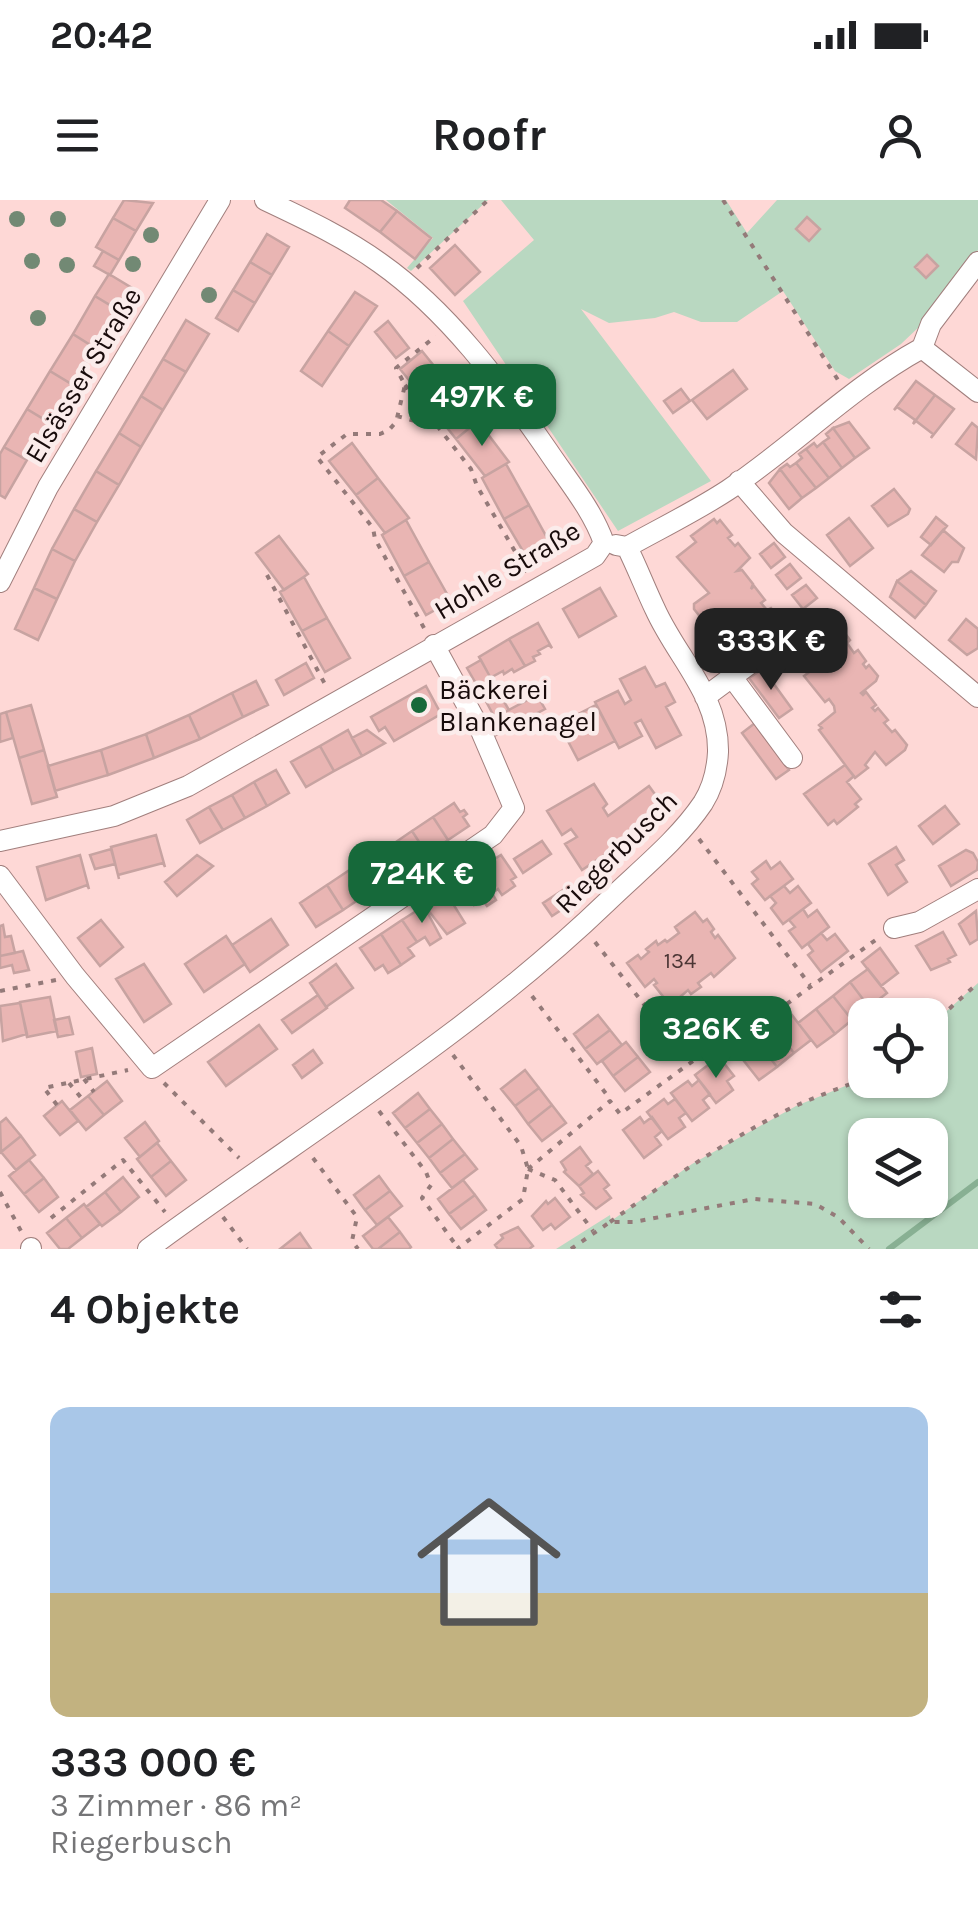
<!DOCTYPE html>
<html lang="de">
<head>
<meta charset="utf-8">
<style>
  :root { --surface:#fff; --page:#f2f2f2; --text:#202124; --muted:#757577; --accent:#16693a }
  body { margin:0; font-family:Karla,sans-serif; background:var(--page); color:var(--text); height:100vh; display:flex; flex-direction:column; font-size:38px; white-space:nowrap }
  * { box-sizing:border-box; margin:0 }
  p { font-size:32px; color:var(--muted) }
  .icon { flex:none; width:55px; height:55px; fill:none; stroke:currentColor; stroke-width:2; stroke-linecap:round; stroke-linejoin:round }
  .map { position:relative; height:1049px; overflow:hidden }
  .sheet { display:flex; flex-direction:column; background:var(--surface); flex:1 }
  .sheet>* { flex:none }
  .fabs { position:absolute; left:848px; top:798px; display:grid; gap:20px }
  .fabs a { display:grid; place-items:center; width:100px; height:100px; border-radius:20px; background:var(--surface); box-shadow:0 2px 8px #0004; font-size:50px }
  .price { position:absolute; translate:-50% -85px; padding:0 22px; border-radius:20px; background:var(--accent); color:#fff; font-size:32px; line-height:65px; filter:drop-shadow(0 2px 5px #0008) }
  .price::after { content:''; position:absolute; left:50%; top:60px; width:30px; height:22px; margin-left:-15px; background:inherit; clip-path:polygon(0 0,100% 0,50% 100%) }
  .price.on { background:#222; color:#fff }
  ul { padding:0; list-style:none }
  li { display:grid; align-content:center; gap:20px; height:530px; padding:0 50px }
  li span { display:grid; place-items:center; height:310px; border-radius:20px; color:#555 }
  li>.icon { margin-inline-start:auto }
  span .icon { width:180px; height:180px; fill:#fffc; stroke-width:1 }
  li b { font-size:42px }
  h2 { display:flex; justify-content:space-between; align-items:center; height:120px; padding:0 50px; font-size:42px }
  .status { display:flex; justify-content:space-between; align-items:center; height:70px; padding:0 50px; background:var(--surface); direction:ltr }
  .status svg { height:28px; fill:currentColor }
  header { display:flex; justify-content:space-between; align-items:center; height:130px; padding:0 50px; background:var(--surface); font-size:45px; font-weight:700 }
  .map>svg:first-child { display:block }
  .green { fill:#b9d8c1; fill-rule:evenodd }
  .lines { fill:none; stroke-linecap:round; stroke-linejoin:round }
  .stream { stroke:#88b093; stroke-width:6 }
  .building { fill:#e9b5b3; stroke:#c7a3a1; stroke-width:2.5 }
  .minor-casing { stroke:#a17f7d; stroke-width:22 }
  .path { stroke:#947a79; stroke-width:4; stroke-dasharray:5 8; stroke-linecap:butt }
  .minor { stroke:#fff; stroke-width:20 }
  .tree { fill:#728974 }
  .poi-dot { fill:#16693a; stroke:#fbeceb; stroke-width:4 }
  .labels { text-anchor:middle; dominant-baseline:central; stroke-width:9; stroke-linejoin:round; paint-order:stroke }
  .number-label { font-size:22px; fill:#4c3635 }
  .street-label { font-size:28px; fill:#180b0b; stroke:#fbeceb }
  .poi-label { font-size:28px; fill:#180b0b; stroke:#fbeceb; text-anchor:start }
</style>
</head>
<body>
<div class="status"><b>20:42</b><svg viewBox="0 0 49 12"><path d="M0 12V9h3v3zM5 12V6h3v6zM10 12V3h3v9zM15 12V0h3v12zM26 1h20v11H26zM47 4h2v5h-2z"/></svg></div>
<header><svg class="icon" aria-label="menu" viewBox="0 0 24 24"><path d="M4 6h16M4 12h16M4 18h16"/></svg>Roofr<svg class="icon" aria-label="person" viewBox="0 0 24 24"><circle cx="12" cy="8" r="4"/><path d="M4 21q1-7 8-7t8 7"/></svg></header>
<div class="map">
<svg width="978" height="1049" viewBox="0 0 978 1049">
  <rect width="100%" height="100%" fill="#fed8d6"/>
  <path class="green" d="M 386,0 L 488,0 L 411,71 L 407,68 L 433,38 Z
    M 501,0 L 726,0 L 747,33 L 777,0 L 978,0 L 978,50 L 920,126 L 901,144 L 849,179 L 835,171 L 783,91 L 737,122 L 701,122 L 674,112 L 655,118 L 609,123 L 581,109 L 711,281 L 618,331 L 463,101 L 534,40 Z
    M 978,783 L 978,1049 L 556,1049 L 610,1015 L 611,1021 L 692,964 L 796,906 L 865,878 L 930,880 L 930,826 ZM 865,935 L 930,935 L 930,1000 L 865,1000 Z"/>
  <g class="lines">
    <path class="stream" d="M 889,1049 L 978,982"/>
  </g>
  <path class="building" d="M 124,0 L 153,3 L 136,31 L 113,18 Z
    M 350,0 L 381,0 L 397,11 L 380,32 L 345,8 Z
    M 397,11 L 431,38 L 415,59 L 380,32 Z
    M 807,17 L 820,29 L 809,41 L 796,29 Z
    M 113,18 L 136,31 L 119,60 L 96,47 Z
    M 267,34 L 289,47 L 272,75 L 250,62 Z
    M 455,45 L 480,72 L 455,95 L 430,68 Z
    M 103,51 L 119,60 L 110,75 L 94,66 Z
    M 927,55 L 938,66 L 926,78 L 915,67 Z
    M 250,62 L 272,75 L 255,103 L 233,90 Z
    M 109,74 L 132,88 L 118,110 L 95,96 Z
    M 233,90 L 255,103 L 238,131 L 216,118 Z
    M 355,92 L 377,106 L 349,146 L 328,131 Z
    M 95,96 L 118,110 L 95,148 L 73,134 Z
    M 186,120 L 209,134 L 186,172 L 163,159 Z
    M 388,121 L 409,148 L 396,158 L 375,132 Z
    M 328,131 L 349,146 L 322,186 L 301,171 Z
    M 73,134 L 95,148 L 73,185 L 50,171 Z
    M 422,151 L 451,187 L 429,205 L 400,169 Z
    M 163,159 L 186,172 L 163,210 L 141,196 Z
    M 733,170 L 747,189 L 707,219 L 692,200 Z
    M 50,171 L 73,185 L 50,223 L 27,209 Z
    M 916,181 L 935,195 L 913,224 L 915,220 L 897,207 L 894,210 Z
    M 451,187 L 478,221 L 456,239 L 429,205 Z
    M 681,189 L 690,201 L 673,213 L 664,201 Z
    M 935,195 L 954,209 L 931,238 L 933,234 L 916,221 L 913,224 Z
    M 141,196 L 163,210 L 141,247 L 119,233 Z
    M 27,209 L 50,223 L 27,260 L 4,247 Z
    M 478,221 L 509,262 L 485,276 L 456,239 Z
    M 849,222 L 869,248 L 855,258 L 833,228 Z
    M 972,223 L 978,228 L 976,259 L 956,244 Z
    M 833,228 L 855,258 L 842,268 L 823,242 L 829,238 L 826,234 Z
    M 119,233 L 141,247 L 119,285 L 96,271 Z
    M 823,242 L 842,268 L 829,278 L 806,249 L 814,243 L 817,247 Z
    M 352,243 L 378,278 L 356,295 L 329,261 Z
    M 4,247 L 27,260 L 5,298 L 0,295 L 0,254 Z
    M 806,249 L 829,278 L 816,288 L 796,263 L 802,258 L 799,254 Z
    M 796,263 L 816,288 L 802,298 L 780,269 L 787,264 L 790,267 Z
    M 506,264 L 529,305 L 504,319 L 482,278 Z
    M 780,269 L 802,298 L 789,309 L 769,283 Z
    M 96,271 L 119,285 L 97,322 L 74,309 Z
    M 378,278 L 409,318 L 385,333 L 356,295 Z
    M 894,289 L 910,309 L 908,314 L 888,326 L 872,306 Z
    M 529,305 L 551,345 L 527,358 L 504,319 Z
    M 74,309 L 97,322 L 75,361 L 52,349 Z
    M 936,317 L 947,326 L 931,345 L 921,337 Z
    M 849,318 L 873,348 L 850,366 L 827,335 Z
    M 714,319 L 717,323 L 720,320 L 732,335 L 728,338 L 735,346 L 738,343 L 750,358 L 737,371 L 742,370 L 753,384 L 751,389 L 754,386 L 765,400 L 761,403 L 767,410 L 771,408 L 782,422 L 761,443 L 750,428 L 727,446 L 722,444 L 694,409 L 694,404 L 709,393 L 677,357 L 696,342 L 691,336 Z
    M 406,320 L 429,362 L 404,376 L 382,335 Z
    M 943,330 L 964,348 L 958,362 L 952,362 L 944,372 L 922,355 Z
    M 279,336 L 308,374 L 284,390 L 256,353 Z
    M 774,343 L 785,357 L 771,368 L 760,354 Z
    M 52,349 L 75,361 L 57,399 L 34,388 Z
    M 429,362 L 451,401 L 426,415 L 404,376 Z
    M 790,364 L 801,378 L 787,389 L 776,375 Z
    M 911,371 L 936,391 L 926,405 L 897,381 Z
    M 304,377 L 327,418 L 302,431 L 280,392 Z
    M 897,381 L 926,405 L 915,418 L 890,397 Z
    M 806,385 L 817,398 L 803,409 L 792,395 Z
    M 34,388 L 57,399 L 38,440 L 15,429 Z
    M 600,388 L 616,416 L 579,437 L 563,409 Z
    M 327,418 L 350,458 L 325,472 L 302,431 Z
    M 966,419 L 978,429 L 978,448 L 967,455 L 949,440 Z
    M 538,423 L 552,448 L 549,445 L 538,451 L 540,454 L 533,457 L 535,461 L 525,466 L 509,439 Z
    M 839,425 L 850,440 L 847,443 L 854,453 L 858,450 L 866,461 L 863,464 L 866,468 L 869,465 L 878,476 L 876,481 L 861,493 L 863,495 L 866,492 L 876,505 L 872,508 L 875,511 L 878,508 L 888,520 L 884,523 L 892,532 L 895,530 L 907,545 L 905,550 L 886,565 L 875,552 L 865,565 L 868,568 L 855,578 L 819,530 L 822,528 L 819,525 L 835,512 L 834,506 L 829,499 L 825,502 L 804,476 L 824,461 L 827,465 L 829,463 L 813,441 L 833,426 Z
    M 509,439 L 525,466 L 514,472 L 512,469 L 504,474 L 503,471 L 492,477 L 493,482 L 479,457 Z
    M 481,460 L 495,486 L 482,494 L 467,468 Z
    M 306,463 L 314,478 L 284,495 L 276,480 Z
    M 645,467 L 656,487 L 665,483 L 675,502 L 666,507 L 681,535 L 656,548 L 641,520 L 635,523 L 642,536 L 619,548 L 595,502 L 618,491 L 625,504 L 631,500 L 620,479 Z
    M 763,469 L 792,509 L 779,518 L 749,478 Z
    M 256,481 L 268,505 L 243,517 L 232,493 Z
    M 426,486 L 441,514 L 394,541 L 385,527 L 379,531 L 371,517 Z
    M 495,486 L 509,510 L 495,518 L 482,494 Z
    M 232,493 L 243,517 L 200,539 L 189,515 Z
    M 537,495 L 545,509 L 494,536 L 486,522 Z
    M 31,505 L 44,550 L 19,558 L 6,512 Z
    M 596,505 L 615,541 L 578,560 L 559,524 Z
    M 6,512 L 13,538 L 0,542 L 0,514 Z
    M 189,515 L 200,539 L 154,558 L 146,534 Z
    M 755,523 L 789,570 L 776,579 L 742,533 Z
    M 348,530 L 362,556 L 334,571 L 320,546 Z
    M 367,530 L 385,543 L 362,556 L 352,538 Z
    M 146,534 L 154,558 L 108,575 L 101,550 Z
    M 320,546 L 334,571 L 306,587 L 291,562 Z
    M 44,550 L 57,597 L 32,604 L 19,558 Z
    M 101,550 L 108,575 L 55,591 L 48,566 Z
    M 845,565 L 854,576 L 847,582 L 861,599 L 855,604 L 858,607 L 837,624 L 834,620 L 828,625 L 804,594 Z
    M 276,570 L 289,593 L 267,606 L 254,582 Z
    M 254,582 L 267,606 L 245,618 L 232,595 Z
    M 594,584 L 607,604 L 603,608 L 608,616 L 649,586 L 665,608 L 637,626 L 640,631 L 582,670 L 565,644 L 577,637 L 571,629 L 562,635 L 547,611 Z
    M 232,595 L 245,618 L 223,630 L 209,607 Z
    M 454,603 L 460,612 L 464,610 L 467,614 L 463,617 L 469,626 L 448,640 L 433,617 Z
    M 945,606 L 959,624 L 933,644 L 919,626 Z
    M 209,607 L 223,630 L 200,643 L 187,620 Z
    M 433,617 L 448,640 L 427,654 L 412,631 Z
    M 412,631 L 427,654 L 405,668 L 390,646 Z
    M 156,635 L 165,667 L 163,663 L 118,675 L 119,679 L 111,647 Z
    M 542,641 L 551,654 L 523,673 L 514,659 Z
    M 390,646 L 405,668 L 384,682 L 370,659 Z
    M 896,647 L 904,660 L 896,665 L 907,682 L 888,695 L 869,664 Z
    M 111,649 L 115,664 L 95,669 L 90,655 Z
    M 966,650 L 973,653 L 978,662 L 977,670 L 951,686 L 939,666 Z
    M 80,655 L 89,689 L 87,685 L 46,700 L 37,667 Z
    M 197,655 L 213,666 L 177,696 L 165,682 Z
    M 501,655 L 516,677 L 511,680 L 515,686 L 502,695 L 498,689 L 495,691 L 480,668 Z
    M 766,661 L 771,669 L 780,662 L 793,679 L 765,700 L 752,684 L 758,679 L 752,672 Z
    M 354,667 L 370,692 L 343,710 L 327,685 Z
    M 480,668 L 495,691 L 492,693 L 496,700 L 487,706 L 482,699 L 474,705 L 459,682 Z
    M 327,685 L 343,710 L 316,727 L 300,703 Z
    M 569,686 L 578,699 L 552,716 L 543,703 Z
    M 784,686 L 790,693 L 798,686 L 811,703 L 783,724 L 771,708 L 776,703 L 770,696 Z
    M 445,691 L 465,723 L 447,734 L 424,705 Z
    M 424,706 L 441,738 L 430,745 L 425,737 L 417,742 L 402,720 Z
    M 803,709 L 808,717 L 817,710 L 829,727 L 802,748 L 789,731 L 795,727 L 789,720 Z
    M 976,711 L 978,739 L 970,744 L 959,724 Z
    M 695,712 L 703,722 L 707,719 L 714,729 L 711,732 L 715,738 L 718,735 L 735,758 L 714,777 L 711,773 L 698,783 L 701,787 L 691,794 L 688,790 L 680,797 L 683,801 L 673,809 L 654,785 L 657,783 L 654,779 L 645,787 L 627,763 L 638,755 L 641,759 L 649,752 L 646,749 L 656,741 L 658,745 L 665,740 L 667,742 L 679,733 L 675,727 Z
    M 271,719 L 288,745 L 250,772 L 232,745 Z
    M 101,720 L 123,747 L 100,766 L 78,738 Z
    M 402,720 L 417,742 L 408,748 L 414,756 L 401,765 L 381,734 Z
    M 3,725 L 5,737 L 11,736 L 15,753 L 0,756 L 0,726 Z
    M 943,732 L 956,755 L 948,759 L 950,762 L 931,770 L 916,746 Z
    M 821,733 L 827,740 L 835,734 L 848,751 L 821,772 L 808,755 L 813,751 L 808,744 Z
    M 381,734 L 401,765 L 388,773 L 383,765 L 375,770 L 360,748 Z
    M 226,736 L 245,764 L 204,792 L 185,764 Z
    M 880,748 L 898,773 L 881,786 L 862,762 Z
    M 23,751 L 29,770 L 14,773 L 12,765 L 0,768 L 0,756 Z
    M 144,764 L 171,804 L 144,822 L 116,779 Z
    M 336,764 L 353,788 L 326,807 L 310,783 Z
    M 868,769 L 887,793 L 869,807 L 850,782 Z
    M 850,782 L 869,807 L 852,820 L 833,796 Z
    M 318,795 L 327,808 L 292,833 L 282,820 Z
    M 833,796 L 852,820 L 835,834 L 816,809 Z
    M 50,797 L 57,831 L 27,837 L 20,802 Z
    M 20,803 L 27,834 L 3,841 L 0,806 Z
    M 816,809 L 835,834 L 817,847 L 798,823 Z
    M 598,815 L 610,830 L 585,849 L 574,834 Z
    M 792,815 L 811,840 L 794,853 L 775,829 Z
    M 69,817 L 73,834 L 58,837 L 54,820 Z
    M 259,825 L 277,849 L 226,886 L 208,862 Z
    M 775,829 L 794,853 L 777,867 L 758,842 Z
    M 610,830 L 622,845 L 597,864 L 585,849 Z
    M 626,842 L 638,857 L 613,876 L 602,861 Z
    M 758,842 L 777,867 L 759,880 L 740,856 Z
    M 92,848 L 97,874 L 81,877 L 76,852 Z
    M 313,850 L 322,863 L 302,878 L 293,865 Z
    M 638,857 L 650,872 L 625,891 L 613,876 Z
    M 712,862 L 716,867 L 723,862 L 734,876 L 727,881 L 733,890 L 716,903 L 695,875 Z
    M 525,870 L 539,888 L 515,906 L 501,889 Z
    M 699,880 L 710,894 L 703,900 L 709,908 L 692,921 L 671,893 L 688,881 L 692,886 Z
    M 107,881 L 122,901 L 104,915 L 88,896 Z
    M 539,888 L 552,905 L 528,924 L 515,906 Z
    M 418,893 L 430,909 L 405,928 L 393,913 Z
    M 88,896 L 104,915 L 86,930 L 70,910 Z
    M 664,899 L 668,904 L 675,899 L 686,913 L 679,918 L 685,927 L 668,939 L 647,912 Z
    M 62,901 L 78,921 L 60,935 L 44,916 Z
    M 552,905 L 566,923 L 542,941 L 528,924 Z
    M 430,909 L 442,924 L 417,943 L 405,928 Z
    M 640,917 L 644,923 L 652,917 L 662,931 L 655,937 L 661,945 L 644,958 L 623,930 Z
    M 6,918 L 21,936 L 1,952 L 0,923 Z
    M 145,922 L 159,941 L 140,957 L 125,938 Z
    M 442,924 L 453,939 L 429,958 L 417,943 Z
    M 21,936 L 35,955 L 16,970 L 1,952 Z
    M 453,939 L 465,954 L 440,973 L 429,958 Z
    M 157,943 L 171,961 L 151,977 L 137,959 Z
    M 580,947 L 591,962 L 586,966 L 593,974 L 579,986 L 564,972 L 566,970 L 561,962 Z
    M 465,954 L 477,969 L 452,988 L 440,973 Z
    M 29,960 L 44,978 L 24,994 L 9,976 Z
    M 171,961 L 186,980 L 166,996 L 151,977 Z
    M 598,971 L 609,985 L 604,989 L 611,998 L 596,1009 L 581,995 L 584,993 L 579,986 Z
    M 379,976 L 390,991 L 365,1010 L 354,995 Z
    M 123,977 L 139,997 L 121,1012 L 105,992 Z
    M 44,978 L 58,997 L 39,1012 L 24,994 Z
    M 463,980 L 475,995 L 449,1014 L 438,999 Z
    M 390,991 L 402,1006 L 377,1025 L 365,1010 Z
    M 105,992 L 121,1012 L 102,1026 L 86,1007 Z
    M 475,995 L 486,1010 L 461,1029 L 449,1014 Z
    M 555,998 L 570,1017 L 555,1029 L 551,1024 L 543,1030 L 532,1016 L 546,1001 L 548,1004 Z
    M 84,1004 L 100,1024 L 82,1038 L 66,1018 Z
    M 388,1017 L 400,1032 L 378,1049 L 373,1049 L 363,1036 Z
    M 66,1018 L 82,1038 L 68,1049 L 60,1049 L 47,1033 Z
    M 518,1027 L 533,1046 L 529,1049 L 498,1049 L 495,1045 L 503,1038 L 501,1035 Z
    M 400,1032 L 411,1047 L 409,1049 L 378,1049 Z
    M 300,1033 L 311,1049 L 280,1049 Z"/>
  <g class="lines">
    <g class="minor-casing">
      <path id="minor" d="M 265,0 C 305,19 344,37 380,63 C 448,111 501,183 548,251 C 568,281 592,309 604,343
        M 922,148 L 978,192
        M 739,281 L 784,333 L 978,497
        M 616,345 L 627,347 C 661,328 696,311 728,290 C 795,245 851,187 922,148 L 931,124 L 978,62
        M 0,382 L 48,287 L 220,0
        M 732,477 L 792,558
        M 705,497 L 802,425
        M 0,641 L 114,616 L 188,586 L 595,356 L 604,343
        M 0,676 L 75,776 L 152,868 L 493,635 L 514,608 L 481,531 L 434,445
        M 894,728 L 919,722 L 978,689
        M 31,1048 L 31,1049
        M 148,1049 C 303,935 469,835 608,701 C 640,670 678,640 703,603 C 713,587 717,571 718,552 C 719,495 677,458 655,409 C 645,388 637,367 627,347"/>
    </g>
    <path class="path" d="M 723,0 L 838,180
      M 417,68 L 488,0
      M 405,185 L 471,269 L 477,286 L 527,372
      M 397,216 L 436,227
      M 267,375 L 327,488
      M 424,428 L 375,339 L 373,328 L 317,257 L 347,234 L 380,234 L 389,230 L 396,222 L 405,185 L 396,168 L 436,136
      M 699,639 L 810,785
      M 595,742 L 690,863
      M 0,791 L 56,780
      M 532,796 L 610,899
      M 930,826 L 978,783
      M 453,855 L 521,946 L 528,969 L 523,999 L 457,1049
      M 84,879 L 94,892
      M 69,883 L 83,900
      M 164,883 L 239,958
      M 57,905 L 44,888 L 128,870
      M 379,911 L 426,972 L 431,985 L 422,998 L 458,1048
      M 313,958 L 357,1017 L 352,1041 L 358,1049
      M 528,969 L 610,901 L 620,914 L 715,845 L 731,844 L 877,739
      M 528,969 L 555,980 L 593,1031
      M 0,992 L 21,1031
      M 223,1017 L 247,1049
      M 51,1018 L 123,960 L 165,1012
      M 610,1022 C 669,980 728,939 793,907 C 817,896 841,888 865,878
      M 571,1049 L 610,1022 L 634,1022 L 754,999 L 815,1004 L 838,1017 L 869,1049"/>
    <use href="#minor" class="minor"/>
  </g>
  <g class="tree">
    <circle cx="17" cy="19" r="8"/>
    <circle cx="58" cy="19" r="8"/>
    <circle cx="151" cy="35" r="8"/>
    <circle cx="32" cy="61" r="8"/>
    <circle cx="133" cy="64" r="8"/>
    <circle cx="67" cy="65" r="8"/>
    <circle cx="209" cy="95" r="8"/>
    <circle cx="38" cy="118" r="8"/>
  </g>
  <circle class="poi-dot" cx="419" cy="505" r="10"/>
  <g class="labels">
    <g class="number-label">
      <text x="680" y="761">134</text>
    </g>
    <g class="street-label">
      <text transform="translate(83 175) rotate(-59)">Elsässer Straße</text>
      <text transform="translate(507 370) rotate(-31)">Hohle Straße</text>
      <text transform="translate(616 652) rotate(-45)">Riegerbusch</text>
    </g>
    <g class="poi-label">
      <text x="439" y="489">Bäckerei<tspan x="439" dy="32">Blankenagel</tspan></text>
    </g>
  </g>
</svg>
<div class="fabs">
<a><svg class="icon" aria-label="locate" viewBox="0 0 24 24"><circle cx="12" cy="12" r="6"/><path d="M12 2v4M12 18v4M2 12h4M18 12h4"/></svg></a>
<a><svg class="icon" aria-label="layers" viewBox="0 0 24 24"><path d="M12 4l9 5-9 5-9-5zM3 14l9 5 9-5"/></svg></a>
</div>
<b class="price" style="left:482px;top:249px">497K €</b>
<b class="price on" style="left:771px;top:493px">333K €</b>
<b class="price" style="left:422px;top:726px">724K €</b>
<b class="price" style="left:716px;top:881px">326K €</b>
</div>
<section class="sheet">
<h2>4 Objekte<svg class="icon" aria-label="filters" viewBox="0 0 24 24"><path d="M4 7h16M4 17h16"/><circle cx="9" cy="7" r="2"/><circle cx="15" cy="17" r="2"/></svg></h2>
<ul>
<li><span style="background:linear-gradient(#a9c7e8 60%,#c2b280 0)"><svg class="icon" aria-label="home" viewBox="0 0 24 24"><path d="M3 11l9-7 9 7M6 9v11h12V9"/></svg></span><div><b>333 000 €</b><p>3 Zimmer · 86 m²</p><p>Riegerbusch</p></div></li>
</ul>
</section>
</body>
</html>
